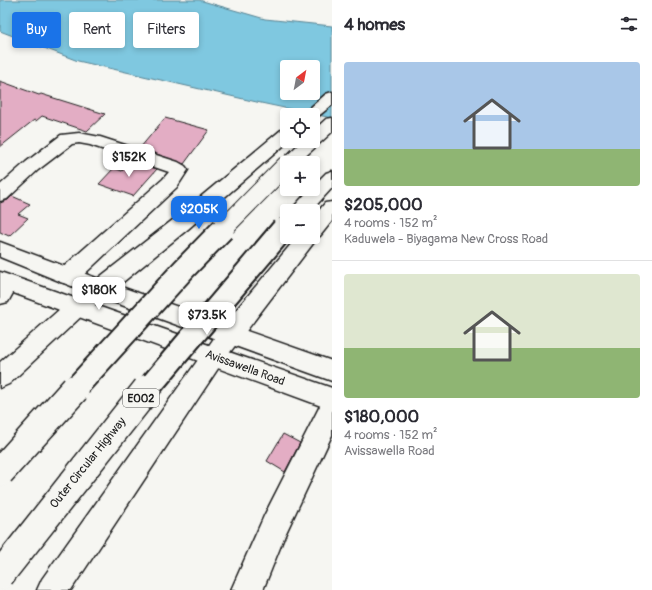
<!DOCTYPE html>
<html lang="en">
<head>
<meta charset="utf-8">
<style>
  :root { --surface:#fff; --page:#f7f7f7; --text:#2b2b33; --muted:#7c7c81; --line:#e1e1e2; --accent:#1a73e8 }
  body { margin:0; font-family:Pangolin,sans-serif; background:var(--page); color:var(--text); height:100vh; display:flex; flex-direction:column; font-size:15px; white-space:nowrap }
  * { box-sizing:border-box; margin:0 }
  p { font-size:13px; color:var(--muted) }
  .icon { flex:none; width:22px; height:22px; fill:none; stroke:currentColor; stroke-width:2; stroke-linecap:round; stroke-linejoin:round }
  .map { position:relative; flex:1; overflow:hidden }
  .panel { display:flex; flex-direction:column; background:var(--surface); width:320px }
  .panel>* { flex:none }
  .guide { position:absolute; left:12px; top:12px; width:260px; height:36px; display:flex; gap:8px }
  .needle { width:26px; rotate:32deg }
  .buttons { position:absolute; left:280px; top:60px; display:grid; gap:8px }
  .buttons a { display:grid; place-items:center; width:40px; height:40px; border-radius:4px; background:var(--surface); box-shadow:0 2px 6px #0003; font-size:20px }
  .price { position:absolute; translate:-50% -34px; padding:0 9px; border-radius:8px; background:#fff; color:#222; font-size:13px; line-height:26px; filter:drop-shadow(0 1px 2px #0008) }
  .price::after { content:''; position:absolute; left:50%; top:24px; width:12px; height:9px; margin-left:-6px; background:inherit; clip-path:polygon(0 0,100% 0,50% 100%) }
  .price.current { background:var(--accent); color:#fff }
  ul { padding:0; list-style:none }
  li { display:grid; align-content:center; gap:8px; height:212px; padding:0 12px }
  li+li { border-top:1px solid var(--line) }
  li span { display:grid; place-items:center; height:124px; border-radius:4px; color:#555 }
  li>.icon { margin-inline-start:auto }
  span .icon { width:72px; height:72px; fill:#fffc; stroke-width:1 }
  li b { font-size:17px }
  h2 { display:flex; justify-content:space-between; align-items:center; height:48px; padding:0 12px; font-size:17px }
  .chip { padding:0 14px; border-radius:4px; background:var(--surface); box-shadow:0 2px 6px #0003; font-size:14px; line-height:36px }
  .chip.current { background:var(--accent); color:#fff }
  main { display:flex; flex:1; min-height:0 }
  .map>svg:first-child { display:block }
  .water { fill:#7fc8e0; stroke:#578392; fill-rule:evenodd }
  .building { fill:#e3adc4; stroke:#1c1c1c }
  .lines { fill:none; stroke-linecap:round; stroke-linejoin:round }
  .minor-casing { stroke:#1c1c1c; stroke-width:3 }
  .major-casing { stroke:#1c1c1c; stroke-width:3 }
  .highway-casing { stroke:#1c1c1c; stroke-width:3 }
  .minor { fill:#f6f6f2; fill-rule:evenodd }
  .major { fill:#f6f6f2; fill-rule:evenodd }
  .highway { fill:#f6f6f2; fill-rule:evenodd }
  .highway-bridge-far2-casing { stroke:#1c1c1c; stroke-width:20; stroke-linecap:butt }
  .highway-bridge-far1-casing { stroke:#1c1c1c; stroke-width:26; stroke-linecap:butt }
  .highway-bridge-casing { stroke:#1c1c1c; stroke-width:31; stroke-linecap:butt }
  .highway-bridge-far2 { stroke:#f6f6f2; stroke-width:18 }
  .highway-bridge-far1 { stroke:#f6f6f2; stroke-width:22 }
  .highway-bridge { stroke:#f6f6f2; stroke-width:28 }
  .labels { text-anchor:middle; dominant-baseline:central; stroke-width:3; stroke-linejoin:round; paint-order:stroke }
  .shield { fill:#f6f6f2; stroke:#5d5d5c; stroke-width:1 }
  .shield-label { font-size:11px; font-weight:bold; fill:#1c1c1c }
  .street-label { font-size:12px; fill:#1c1c1c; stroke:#f6f6f2 }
</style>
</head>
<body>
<main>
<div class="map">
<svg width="332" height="590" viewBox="0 0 332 590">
  <rect width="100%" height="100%" fill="#f6f6f2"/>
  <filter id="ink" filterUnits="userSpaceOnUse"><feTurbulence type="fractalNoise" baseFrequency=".025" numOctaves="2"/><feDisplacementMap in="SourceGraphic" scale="8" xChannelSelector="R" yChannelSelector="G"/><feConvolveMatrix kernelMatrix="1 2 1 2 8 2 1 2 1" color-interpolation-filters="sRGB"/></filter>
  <g filter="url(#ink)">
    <path class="water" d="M 0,0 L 199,0 L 265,19 L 332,26 L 332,118 L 261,103 L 78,61 L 0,31 ZM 287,67 L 313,67 L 313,93 L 287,93 Z"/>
    <path class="building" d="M 0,81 L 39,95 L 41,94 L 105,114 L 87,131 L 42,116 L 36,121 L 34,120 L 0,147 Z
      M 165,118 L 209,130 L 184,164 L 140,148 Z
      M 131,160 L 157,169 L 133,196 L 99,184 L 114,168 L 122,171 Z
      M 12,196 L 30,204 L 18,214 L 28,218 L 9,236 L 0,232 L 0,203 L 8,200 Z
      M 283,434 L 300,443 L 285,472 L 267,461 Z"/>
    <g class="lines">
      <g class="minor-casing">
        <path id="minor" d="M 332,92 L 332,105 L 316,118 L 313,119 L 313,115 L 302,115 L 326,94 Z
          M 287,129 L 287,141 L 289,141 L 188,229 L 85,313 L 77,316 L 69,313 L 66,307 L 69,301 L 174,219 L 281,130 Z
          M 79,133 L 100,137 L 178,162 L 185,166 L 188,170 L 177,187 L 76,282 L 68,284 L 60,282 L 57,276 L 60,270 L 163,179 L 169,172 L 90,145 L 79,143 L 72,144 L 38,170 L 7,199 L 0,201 L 0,185 L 26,162 L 61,135 Z
          M 332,202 L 332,221 L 320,236 L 318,237 L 221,364 L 213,367 L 205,364 L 201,357 L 221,328 L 297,237 L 313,237 L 313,218 L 325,203 Z
          M 7,276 L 15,278 L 18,284 L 8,302 L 0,304 L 0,278 Z
          M 332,397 L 332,435 L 285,535 L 263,590 L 231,590 L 264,516 L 323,400 Z"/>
      </g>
      <g class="major-casing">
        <path id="major" d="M 0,242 L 107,282 L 332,361 L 332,381 L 91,294 L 0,257 Z
          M 0,272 L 332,388 L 332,410 L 0,288 Z"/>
      </g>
      <g class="highway-casing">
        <path id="highway" d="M 332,118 L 332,132 L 298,163 L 287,163 L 287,168 L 282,167 L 279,163 L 302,141 L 313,141 L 313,131 L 326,119 Z
          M 332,171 L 332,188 L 311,211 L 290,211 L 310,189 L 313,189 L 313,186 L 326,173 Z
          M 77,298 L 85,301 L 88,307 L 85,313 L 9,384 L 0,388 L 0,362 L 69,301 Z
          M 213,347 L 221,350 L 225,357 L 221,364 L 71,590 L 37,590 L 42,579 L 205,350 Z"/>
      </g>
      <use href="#minor" class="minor"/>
      <use href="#major" class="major"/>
      <use href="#highway" class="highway"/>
      <g class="highway-bridge-far2-casing">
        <path id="highway-bridge-far2" d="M 222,230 L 287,164
          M 282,230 L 287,225"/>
      </g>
      <g class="highway-bridge-far1-casing">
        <path id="highway-bridge-far1" d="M 74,390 L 184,269 L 223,229
          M 147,390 L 283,229"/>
      </g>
      <g class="highway-bridge-casing">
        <path id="highway-bridge" d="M 0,472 L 75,389
          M 0,575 L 147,389"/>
      </g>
      <use href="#highway-bridge-far2" class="highway-bridge-far2"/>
      <use href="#highway-bridge-far1" class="highway-bridge-far1"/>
      <use href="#highway-bridge" class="highway-bridge"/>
    </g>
  </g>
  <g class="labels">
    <rect class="shield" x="123" y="389" width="36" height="18" rx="3"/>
    <g class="shield-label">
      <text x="141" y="398">E002</text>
    </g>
    <g class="street-label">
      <text transform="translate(245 368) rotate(20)">Avissawella Road</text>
      <text transform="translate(88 463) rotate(-51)">Outer Circular Highway</text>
    </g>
  </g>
</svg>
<div class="buttons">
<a><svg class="needle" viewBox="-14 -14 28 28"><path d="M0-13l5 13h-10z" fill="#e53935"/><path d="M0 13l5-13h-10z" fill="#7c7c81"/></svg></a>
<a><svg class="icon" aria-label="locate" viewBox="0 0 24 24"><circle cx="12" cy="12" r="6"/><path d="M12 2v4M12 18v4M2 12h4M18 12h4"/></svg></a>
<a>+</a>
<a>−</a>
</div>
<b class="price" style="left:129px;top:178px">$152K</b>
<b class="price current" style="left:199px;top:230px">$205K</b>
<b class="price" style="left:99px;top:311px">$180K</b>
<b class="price" style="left:207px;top:336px">$73.5K</b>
<div class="guide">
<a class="chip current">Buy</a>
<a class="chip">Rent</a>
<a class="chip">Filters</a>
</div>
</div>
<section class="panel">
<h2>4 homes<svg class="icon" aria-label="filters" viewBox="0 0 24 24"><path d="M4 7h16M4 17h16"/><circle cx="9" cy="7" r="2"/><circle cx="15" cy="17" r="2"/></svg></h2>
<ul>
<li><span style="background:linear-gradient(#a9c7e8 70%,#8fb573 0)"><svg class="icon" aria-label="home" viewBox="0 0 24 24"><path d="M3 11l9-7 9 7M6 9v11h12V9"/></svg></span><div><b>$205,000</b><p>4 rooms · 152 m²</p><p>Kaduwela - Biyagama New Cross Road</p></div></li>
<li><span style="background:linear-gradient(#dfe7d0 60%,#8fb573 0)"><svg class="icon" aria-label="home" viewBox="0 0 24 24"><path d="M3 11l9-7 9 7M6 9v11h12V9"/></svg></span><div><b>$180,000</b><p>4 rooms · 152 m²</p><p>Avissawella Road</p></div></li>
</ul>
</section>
</main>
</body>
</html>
